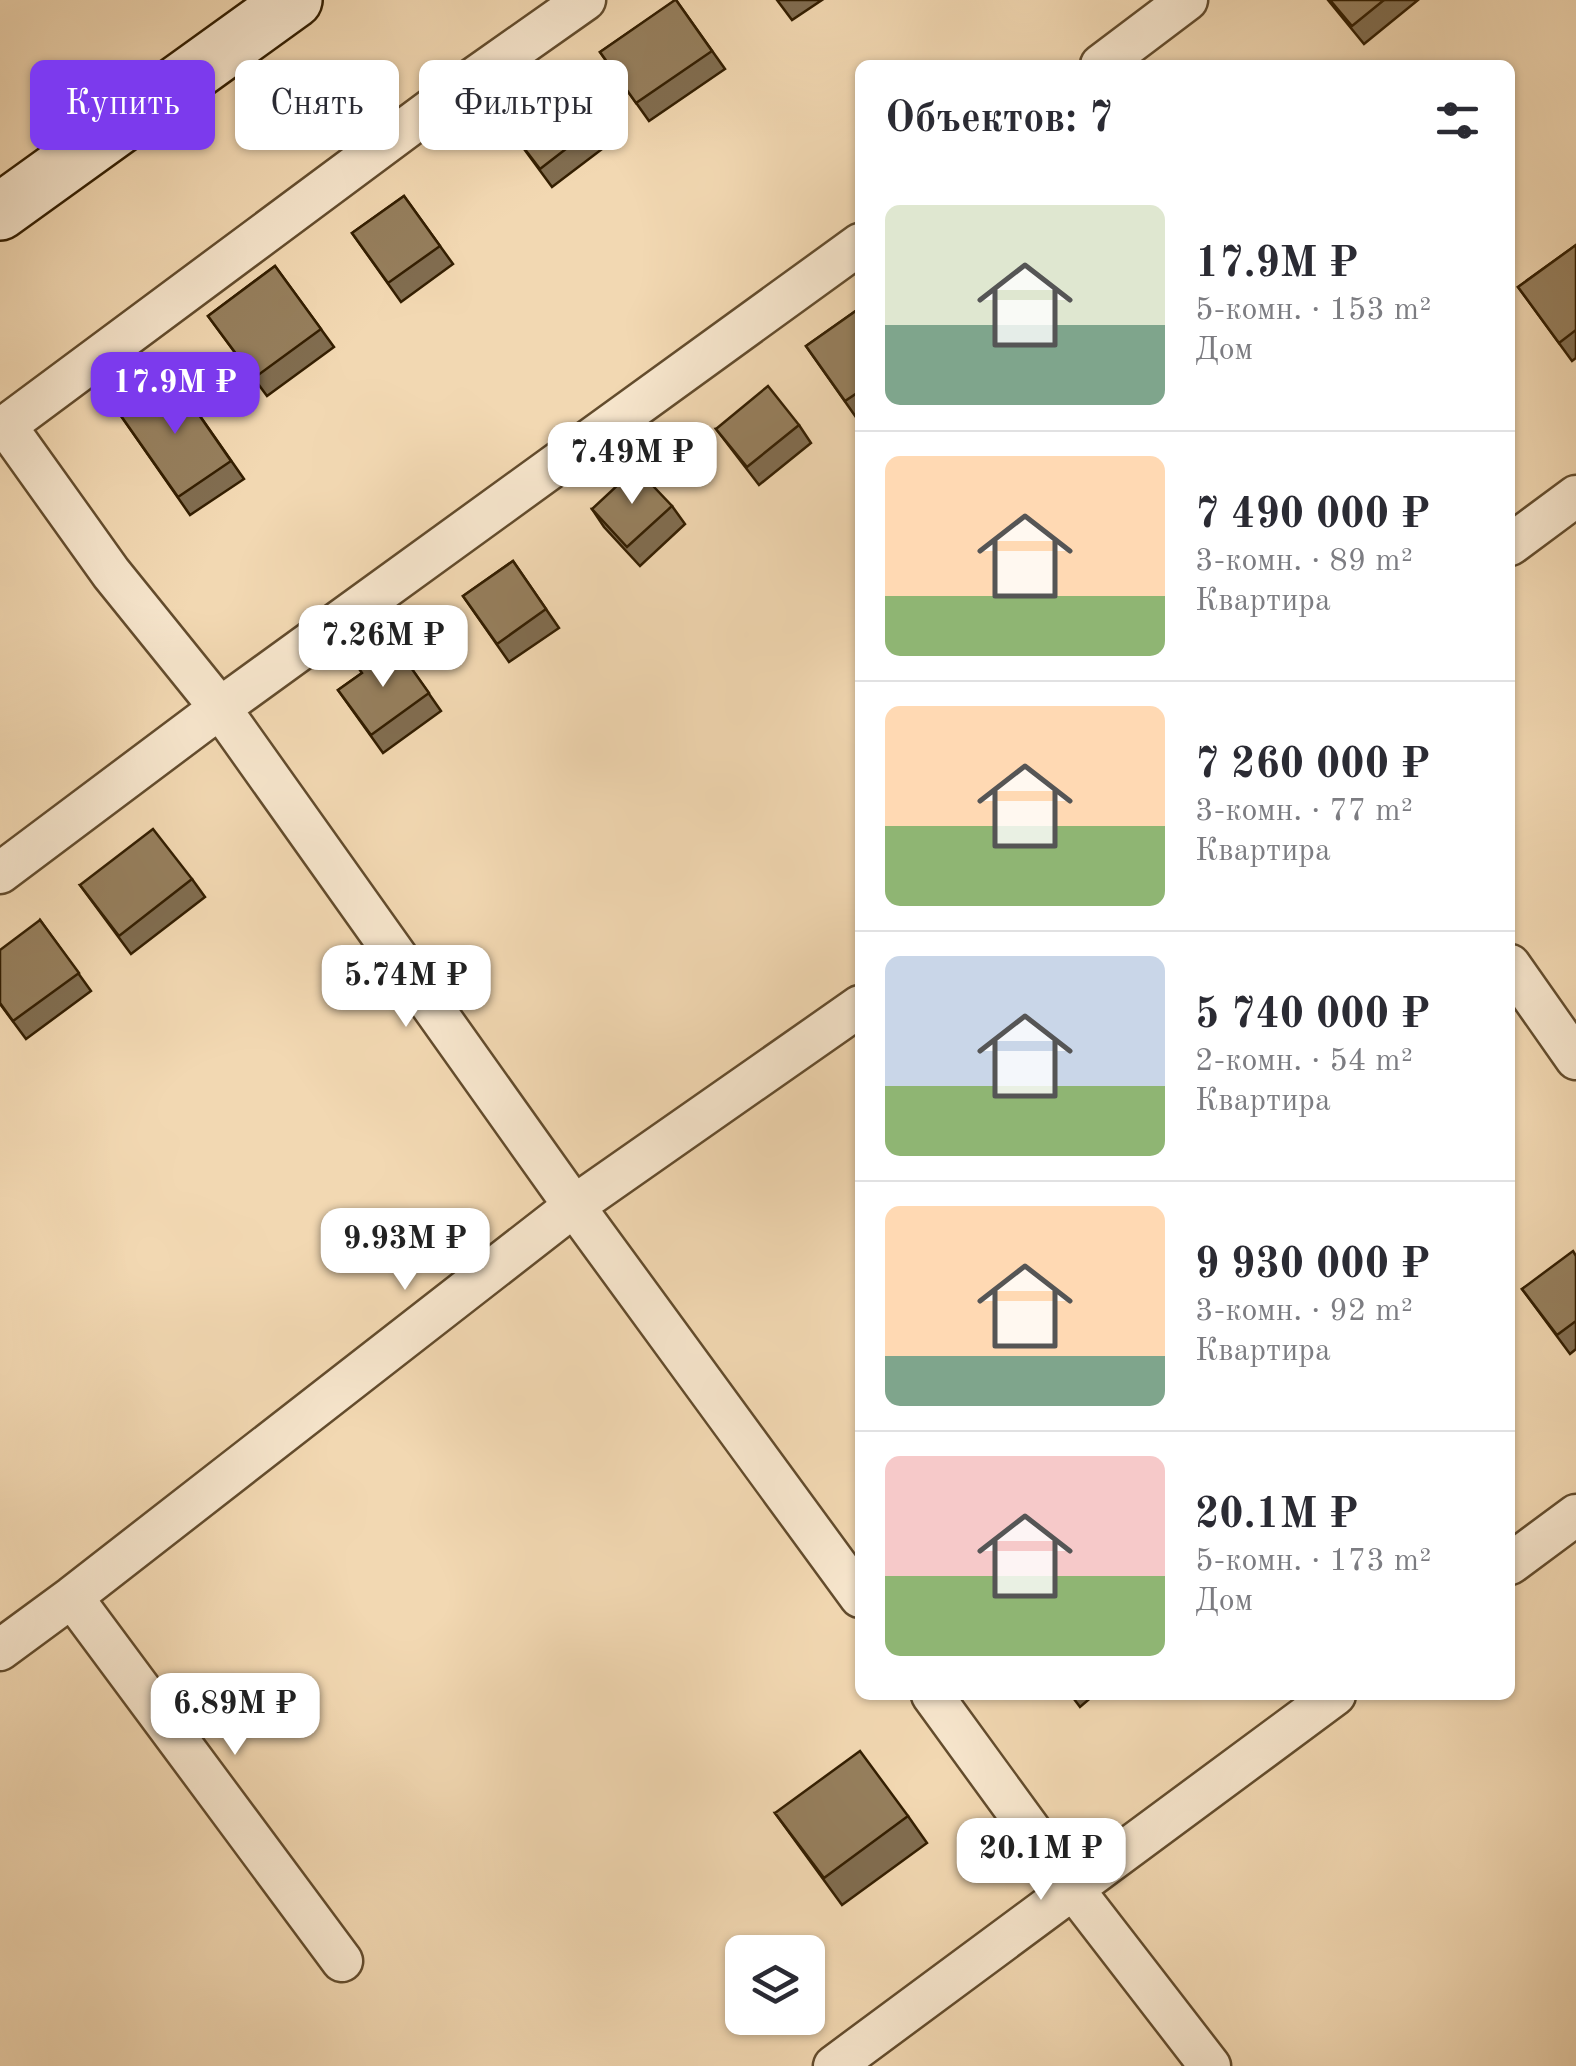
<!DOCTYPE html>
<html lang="ru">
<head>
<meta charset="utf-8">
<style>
  :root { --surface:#fff; --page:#f2f2f3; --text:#2b2b33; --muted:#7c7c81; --line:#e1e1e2; --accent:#7c3aed }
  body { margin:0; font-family:"Old Standard TT",serif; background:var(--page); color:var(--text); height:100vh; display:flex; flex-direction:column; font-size:38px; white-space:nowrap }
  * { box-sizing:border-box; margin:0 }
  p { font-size:32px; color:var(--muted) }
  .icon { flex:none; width:55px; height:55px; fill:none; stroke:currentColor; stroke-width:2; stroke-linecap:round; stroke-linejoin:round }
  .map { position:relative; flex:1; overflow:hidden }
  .sheet { position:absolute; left:855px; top:60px; width:660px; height:1640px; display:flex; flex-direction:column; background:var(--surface); border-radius:15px; box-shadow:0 2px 8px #0004 }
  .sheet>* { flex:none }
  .banner { position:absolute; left:30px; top:60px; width:675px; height:90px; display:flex; gap:20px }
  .fabs { position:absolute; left:725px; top:1935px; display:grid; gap:20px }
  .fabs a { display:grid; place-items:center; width:100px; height:100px; border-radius:15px; background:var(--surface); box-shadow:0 2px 8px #0004; font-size:50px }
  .price { position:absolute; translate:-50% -85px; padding:0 22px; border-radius:20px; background:#fff; color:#222; font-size:32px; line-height:65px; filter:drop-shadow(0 2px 5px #0008) }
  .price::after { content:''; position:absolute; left:50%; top:60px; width:30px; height:22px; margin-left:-15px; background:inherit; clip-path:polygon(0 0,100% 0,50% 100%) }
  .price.selected { background:var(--accent); color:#fff }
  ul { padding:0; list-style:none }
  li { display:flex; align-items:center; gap:30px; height:250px; padding:0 30px }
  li+li { border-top:2px solid var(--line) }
  li span { display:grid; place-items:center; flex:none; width:280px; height:200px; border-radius:15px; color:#555 }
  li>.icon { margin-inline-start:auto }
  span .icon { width:120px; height:120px; fill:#fffc; stroke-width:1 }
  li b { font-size:42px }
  h2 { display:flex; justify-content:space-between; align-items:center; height:120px; padding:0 30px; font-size:42px }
  .tag { padding:0 35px; border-radius:15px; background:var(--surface); box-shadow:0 2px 8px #0004; font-size:35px; line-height:90px }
  .tag.selected { background:var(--accent); color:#fff }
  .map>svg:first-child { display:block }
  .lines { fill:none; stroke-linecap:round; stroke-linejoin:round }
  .minor-casing { stroke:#634c2d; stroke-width:45 }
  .secondary-casing { stroke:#331e01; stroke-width:60 }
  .minor { stroke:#f7e6cd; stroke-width:40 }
  .secondary { stroke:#f7e6cd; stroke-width:55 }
  .wall { fill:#816d50; stroke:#331e01; stroke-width:2.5 }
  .building { fill:#967f5d; stroke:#331e01; stroke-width:2.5 }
</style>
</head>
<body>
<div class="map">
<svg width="1576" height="2066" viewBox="0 0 1576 2066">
  <rect width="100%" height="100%" fill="#f2d8b2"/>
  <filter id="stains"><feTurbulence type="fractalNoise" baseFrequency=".002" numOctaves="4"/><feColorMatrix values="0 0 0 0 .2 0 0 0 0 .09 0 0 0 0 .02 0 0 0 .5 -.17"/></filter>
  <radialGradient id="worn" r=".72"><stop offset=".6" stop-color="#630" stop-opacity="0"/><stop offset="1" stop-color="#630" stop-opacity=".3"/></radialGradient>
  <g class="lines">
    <g class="minor-casing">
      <path id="minor" d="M 1101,65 L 1187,0
        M 6,426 L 111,573 L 220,708 L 574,1206 L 860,1597
        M 0,430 L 460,88 L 585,0
        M 1510,545 L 1576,496
        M 0,873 L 220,708 L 860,244
        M 1510,965 L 1576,1059
        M 1510,1564 L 1576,1515
        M 72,1597 L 342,1961
        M 0,1650 L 72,1597 L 574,1206 L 860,1006
        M 932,1695 L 1074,1890 L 1210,2066
        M 834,2066 L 1335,1695"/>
    </g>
    <g class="secondary-casing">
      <path id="secondary" d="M 0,212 L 294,0"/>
    </g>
    <use href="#minor" class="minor"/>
    <use href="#secondary" class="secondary"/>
  </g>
  <path class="wall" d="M 676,0 L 725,69 L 649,121 L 600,52 Z
    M 777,0 L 822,0 L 792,20 Z
    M 1328,0 L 1418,0 L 1364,44 Z
    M 505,123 L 593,128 L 606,146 L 552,187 Z
    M 404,196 L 453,264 L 401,302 L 352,233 Z
    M 1576,245 L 1576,358 L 1572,361 L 1518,287 Z
    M 275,266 L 334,347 L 267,396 L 208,316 Z
    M 860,308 L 860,418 L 858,420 L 806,346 Z
    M 172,376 L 244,479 L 190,515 L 119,413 Z
    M 799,425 L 811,443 L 759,485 L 716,429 Z
    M 672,506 L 685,524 L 640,566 L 604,527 L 592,509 Z
    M 513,561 L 559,628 L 509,662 L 463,596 Z
    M 397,648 L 441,711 L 383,753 L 338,690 Z
    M 192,879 L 205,897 L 131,954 L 80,885 Z
    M 40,920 L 91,991 L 26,1039 L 0,1004 Z
    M 1576,1256 L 1576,1349 L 1570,1354 L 1522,1289 Z
    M 1071,1695 L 1094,1695 L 1080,1707 Z
    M 775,1813 L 908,1816 L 927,1843 L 842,1905 Z"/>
  <path class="building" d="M 675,0 L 676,0 L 712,51 L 636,103 L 600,52 Z
    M 1330,0 L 1384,0 L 1352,26 Z
    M 559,83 L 593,128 L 540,169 L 505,123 Z
    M 404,196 L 440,246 L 388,283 L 352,233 Z
    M 1576,245 L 1576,330 L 1559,343 L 1518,287 Z
    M 275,266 L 321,329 L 254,378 L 208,316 Z
    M 860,308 L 860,391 L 845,401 L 806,346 Z
    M 172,376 L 231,461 L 178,497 L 119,413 Z
    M 768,386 L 799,425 L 747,467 L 716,429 Z
    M 636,468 L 672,506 L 627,547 L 592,509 Z
    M 513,561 L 546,609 L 497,644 L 463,596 Z
    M 397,648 L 429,693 L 371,735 L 338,690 L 362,673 L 357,666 L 373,654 L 378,662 Z
    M 153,829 L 192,879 L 119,936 L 80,885 Z
    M 40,920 L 79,973 L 13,1021 L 0,1003 L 0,950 Z
    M 1573,1251 L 1576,1256 L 1576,1321 L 1557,1335 L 1522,1289 Z
    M 860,1751 L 908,1816 L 824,1878 L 775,1813 Z"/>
  <rect width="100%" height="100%" filter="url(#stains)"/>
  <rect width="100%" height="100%" fill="url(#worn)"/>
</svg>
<div class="fabs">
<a><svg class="icon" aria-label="layers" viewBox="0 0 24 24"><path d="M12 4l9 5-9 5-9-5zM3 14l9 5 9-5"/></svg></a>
</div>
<b class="price selected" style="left:175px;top:437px">17.9M ₽</b>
<b class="price" style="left:632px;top:507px">7.49M ₽</b>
<b class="price" style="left:383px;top:690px">7.26M ₽</b>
<b class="price" style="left:406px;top:1030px">5.74M ₽</b>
<b class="price" style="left:405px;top:1293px">9.93M ₽</b>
<b class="price" style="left:235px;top:1758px">6.89M ₽</b>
<b class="price" style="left:1041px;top:1903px">20.1M ₽</b>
<div class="banner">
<a class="tag selected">Купить</a>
<a class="tag">Снять</a>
<a class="tag">Фильтры</a>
</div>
<section class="sheet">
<h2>Объектов: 7<svg class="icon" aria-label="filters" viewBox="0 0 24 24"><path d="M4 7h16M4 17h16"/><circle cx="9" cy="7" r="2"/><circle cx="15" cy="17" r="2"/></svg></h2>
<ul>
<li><span style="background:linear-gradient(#dfe7d0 60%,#7fa58c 0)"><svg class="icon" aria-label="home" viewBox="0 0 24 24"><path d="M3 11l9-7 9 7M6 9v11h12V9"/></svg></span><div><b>17.9M ₽</b><p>5-комн. · 153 m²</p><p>Дом</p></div></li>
<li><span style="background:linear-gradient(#ffd9b3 70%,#8fb573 0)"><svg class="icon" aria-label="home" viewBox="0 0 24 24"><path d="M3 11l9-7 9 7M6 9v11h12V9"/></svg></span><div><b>7 490 000 ₽</b><p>3-комн. · 89 m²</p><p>Квартира</p></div></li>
<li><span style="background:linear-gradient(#ffd9b3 60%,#8fb573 0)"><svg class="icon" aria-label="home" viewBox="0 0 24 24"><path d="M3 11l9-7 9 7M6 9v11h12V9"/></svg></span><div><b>7 260 000 ₽</b><p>3-комн. · 77 m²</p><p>Квартира</p></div></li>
<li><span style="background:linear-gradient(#c9d6e8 65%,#8fb573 0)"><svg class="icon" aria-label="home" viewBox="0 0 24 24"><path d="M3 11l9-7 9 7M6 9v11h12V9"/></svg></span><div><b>5 740 000 ₽</b><p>2-комн. · 54 m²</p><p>Квартира</p></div></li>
<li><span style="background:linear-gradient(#ffd9b3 75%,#7fa58c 0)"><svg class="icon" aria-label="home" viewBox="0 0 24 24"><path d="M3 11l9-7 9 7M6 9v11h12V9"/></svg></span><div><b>9 930 000 ₽</b><p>3-комн. · 92 m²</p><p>Квартира</p></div></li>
<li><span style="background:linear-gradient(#f6c9c9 60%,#8fb573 0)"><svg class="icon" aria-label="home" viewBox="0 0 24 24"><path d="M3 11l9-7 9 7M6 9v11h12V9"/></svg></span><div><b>20.1M ₽</b><p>5-комн. · 173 m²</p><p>Дом</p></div></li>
</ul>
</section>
</div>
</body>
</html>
